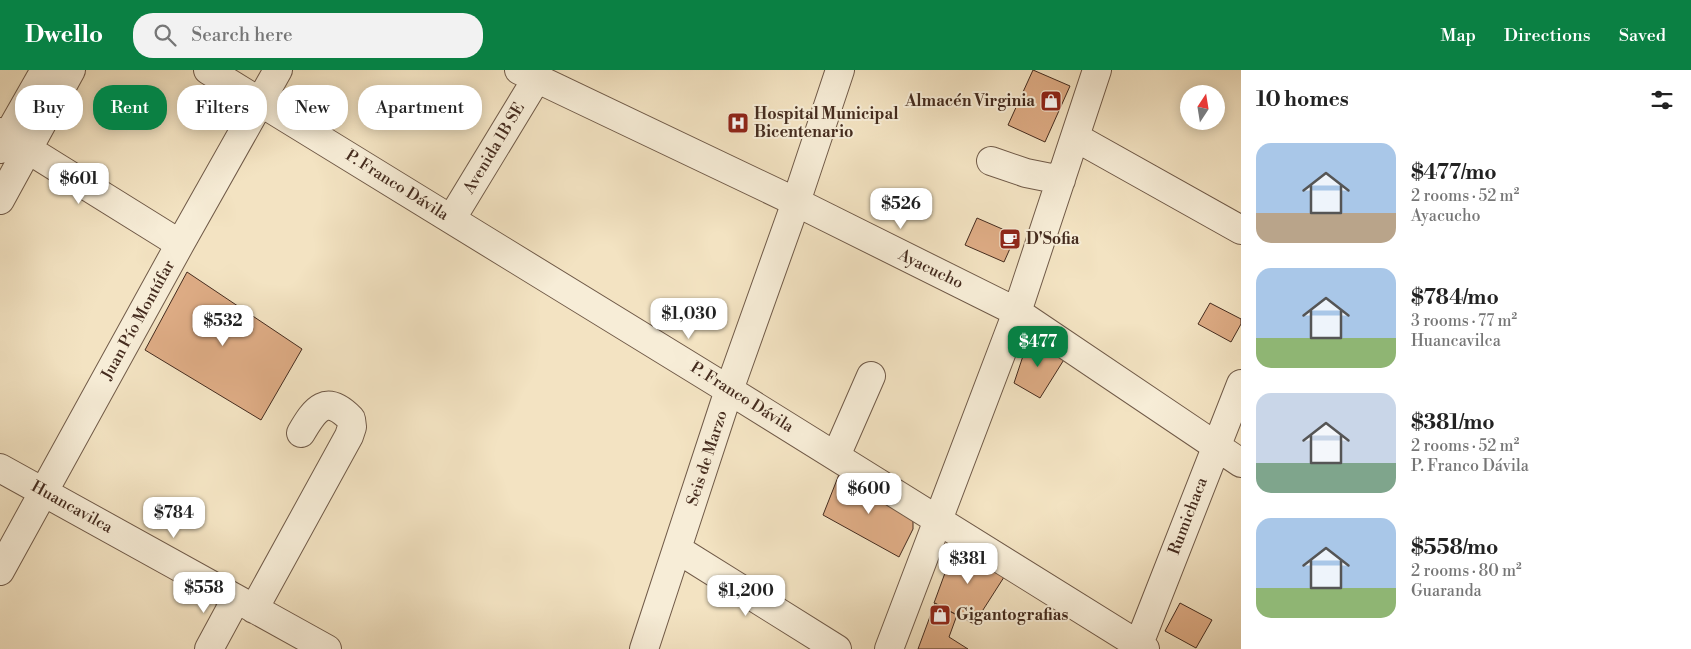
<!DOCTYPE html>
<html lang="en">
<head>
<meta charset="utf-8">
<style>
  :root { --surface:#fff; --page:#f2f2f2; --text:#222; --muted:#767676; --accent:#0b8043 }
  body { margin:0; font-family:"Libre Bodoni",serif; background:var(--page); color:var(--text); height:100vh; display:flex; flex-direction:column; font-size:19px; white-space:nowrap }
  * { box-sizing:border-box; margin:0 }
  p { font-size:16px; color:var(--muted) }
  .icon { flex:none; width:28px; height:28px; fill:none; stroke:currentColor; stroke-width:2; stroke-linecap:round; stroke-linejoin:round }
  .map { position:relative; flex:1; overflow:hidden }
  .details { display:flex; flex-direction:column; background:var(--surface); width:450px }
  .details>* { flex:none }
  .hud { position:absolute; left:15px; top:15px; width:475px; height:45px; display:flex; gap:10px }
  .needle { width:32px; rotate:12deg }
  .buttons { position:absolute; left:1180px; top:15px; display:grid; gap:10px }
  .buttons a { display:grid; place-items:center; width:45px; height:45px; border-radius:50%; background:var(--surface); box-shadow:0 2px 12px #0003; font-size:25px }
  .price { position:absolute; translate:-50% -42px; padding:0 11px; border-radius:10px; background:#fff; color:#222; font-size:16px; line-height:32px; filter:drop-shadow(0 1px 2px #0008) }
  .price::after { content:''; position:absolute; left:50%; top:30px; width:15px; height:11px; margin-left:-8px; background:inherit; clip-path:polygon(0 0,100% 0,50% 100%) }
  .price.current { background:var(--accent); color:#fff }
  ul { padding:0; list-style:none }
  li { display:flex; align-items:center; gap:15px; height:125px; padding:0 15px }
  li span { display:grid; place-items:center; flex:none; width:140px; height:100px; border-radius:15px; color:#555 }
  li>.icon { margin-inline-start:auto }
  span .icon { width:60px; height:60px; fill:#fffc; stroke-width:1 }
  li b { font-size:21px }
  h2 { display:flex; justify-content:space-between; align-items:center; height:60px; padding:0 15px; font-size:21px }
  .pill { padding:0 18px; border-radius:20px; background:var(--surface); box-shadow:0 2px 12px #0003; font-size:18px; line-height:45px }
  .pill.current { background:var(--accent); color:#fff }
  header { display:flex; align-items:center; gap:30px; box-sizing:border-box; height:70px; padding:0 25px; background:var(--accent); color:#fff }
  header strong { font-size:24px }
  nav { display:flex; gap:28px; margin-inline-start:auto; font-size:18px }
  .search { width:350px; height:45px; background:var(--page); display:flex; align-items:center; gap:12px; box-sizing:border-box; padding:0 18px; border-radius:20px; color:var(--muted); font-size:19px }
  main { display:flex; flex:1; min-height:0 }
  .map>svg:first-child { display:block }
  .building { fill:#deac85; stroke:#452c1f }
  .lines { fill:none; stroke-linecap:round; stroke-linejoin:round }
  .minor-casing { stroke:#705a48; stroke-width:30 }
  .minor { stroke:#f7edd7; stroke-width:28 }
  .labels { text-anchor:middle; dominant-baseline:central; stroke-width:4; stroke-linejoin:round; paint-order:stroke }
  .poi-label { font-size:16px; font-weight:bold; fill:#452c1f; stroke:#f7edd7; text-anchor:start }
  .street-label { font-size:16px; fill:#452c1f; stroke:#f7edd7 }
</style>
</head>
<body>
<header>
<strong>Dwello</strong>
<div class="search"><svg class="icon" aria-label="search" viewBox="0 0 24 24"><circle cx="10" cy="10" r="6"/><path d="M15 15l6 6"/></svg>Search here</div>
<nav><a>Map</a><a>Directions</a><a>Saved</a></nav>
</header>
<main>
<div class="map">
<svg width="1241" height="579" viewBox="0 0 1241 579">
  <rect width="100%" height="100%" fill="#f3e3c2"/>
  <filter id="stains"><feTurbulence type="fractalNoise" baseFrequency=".004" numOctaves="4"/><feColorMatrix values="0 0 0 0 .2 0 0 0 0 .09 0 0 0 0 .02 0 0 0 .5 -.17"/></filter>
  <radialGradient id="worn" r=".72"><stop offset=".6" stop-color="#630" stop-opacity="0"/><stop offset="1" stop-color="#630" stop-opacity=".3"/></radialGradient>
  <path class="building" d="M 1033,0 L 1070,16 L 1045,72 L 1008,55 Z
    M 977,148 L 1016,165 L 1004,192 L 965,175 Z
    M 187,202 L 302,279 L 261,350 L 145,280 Z
    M 1210,233 L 1241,249 L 1241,254 L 1231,272 L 1198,254 Z
    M 1028,271 L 1037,271 L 1065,288 L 1040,328 L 1014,313 Z
    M 840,402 L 903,440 L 913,451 L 913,459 L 899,487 L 823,445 Z
    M 956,473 L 1006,504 L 974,554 L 934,533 Z
    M 935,533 L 957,545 L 949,567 L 968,579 L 918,579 Z
    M 1180,533 L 1212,550 L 1196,578 L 1165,561 Z"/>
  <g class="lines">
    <g class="minor-casing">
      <path id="minor" d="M 208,0 L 729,320 L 1145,579
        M 519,0 L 796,132 L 1017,242 L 1241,393
        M 0,62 L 180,174
        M 1075,67 L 1241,160
        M 0,79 L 45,0
        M 991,91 L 1026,103 L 1061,110
        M 0,130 L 71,0
        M 452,148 L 537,8
        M 836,386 L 871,306
        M 0,398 L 327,579
        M 677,479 L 837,579
        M 0,501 L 180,174 L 278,0
        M 254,539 L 349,366 L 352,357 L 351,349 C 326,323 315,339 301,363
        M 209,579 L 236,529
        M 644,579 L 729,320 L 796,132 L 840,0
        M 889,579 L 1017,242 L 1097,0
        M 1137,579 L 1241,314"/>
    </g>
    <use href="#minor" class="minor"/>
  </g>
  <defs>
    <g id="shop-square" transform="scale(1.125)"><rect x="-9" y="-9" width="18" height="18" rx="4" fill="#8f2418" stroke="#f7edd7"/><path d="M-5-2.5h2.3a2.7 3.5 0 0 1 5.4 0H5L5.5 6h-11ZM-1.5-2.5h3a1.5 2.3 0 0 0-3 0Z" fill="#fff"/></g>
    <g id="hospital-square" transform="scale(1.125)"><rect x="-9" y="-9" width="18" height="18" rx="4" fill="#8f2418" stroke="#f7edd7"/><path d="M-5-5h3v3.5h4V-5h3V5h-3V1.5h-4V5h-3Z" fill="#fff"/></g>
    <g id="cafe-square" transform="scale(1.125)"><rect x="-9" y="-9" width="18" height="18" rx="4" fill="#8f2418" stroke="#f7edd7"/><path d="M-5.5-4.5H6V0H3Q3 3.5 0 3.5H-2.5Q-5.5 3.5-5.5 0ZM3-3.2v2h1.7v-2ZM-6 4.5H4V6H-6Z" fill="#fff"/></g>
  </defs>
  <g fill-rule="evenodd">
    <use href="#shop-square" x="1051" y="31"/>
    <use href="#hospital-square" x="738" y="53"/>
    <use href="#cafe-square" x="1010" y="169"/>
    <use href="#shop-square" x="940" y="545"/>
  </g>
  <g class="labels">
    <g class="poi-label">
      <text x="1035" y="31" text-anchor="end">Almacén Virginia</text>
      <text x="754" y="44">Hospital Municipal<tspan x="754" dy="18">Bicentenario</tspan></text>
      <text x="1026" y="169">D'Sofia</text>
      <text x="956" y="545">Gigantografias</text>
    </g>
    <g class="street-label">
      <text transform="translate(494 78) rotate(-59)">Avenida 1B SE</text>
      <text transform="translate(397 115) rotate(32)">P. Franco Dávila</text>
      <text transform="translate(931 199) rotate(26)">Ayacucho</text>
      <text transform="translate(138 250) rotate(-61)">Juan Pío Montúfar</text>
      <text transform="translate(742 327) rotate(32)">P. Franco Dávila</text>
      <text transform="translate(707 388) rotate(-72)">Seis de Marzo</text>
      <text transform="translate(72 437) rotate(29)">Huancavilca</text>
      <text transform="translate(1188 446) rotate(-69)">Rumichaca</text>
    </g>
  </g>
  <rect width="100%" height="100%" filter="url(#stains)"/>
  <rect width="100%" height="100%" fill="url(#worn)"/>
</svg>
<div class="buttons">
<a><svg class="needle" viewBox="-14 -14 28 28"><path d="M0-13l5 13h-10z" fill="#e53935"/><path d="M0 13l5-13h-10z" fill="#767676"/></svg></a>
</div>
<b class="price" style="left:79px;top:135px">$601</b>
<b class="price" style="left:901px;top:160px">$526</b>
<b class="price" style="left:689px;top:270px">$1,030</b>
<b class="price" style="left:223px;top:277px">$532</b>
<b class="price current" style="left:1038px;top:298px">$477</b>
<b class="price" style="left:869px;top:445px">$600</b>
<b class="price" style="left:174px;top:469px">$784</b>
<b class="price" style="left:968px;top:515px">$381</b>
<b class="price" style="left:204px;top:544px">$558</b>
<b class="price" style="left:746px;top:547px">$1,200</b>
<div class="hud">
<a class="pill">Buy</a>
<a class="pill current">Rent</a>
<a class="pill">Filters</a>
<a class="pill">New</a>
<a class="pill">Apartment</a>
</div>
</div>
<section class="details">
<h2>10 homes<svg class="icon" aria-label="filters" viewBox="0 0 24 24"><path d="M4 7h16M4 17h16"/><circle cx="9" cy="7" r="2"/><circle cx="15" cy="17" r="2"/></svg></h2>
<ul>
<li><span style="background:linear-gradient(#a9c7e8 70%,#b9a48a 0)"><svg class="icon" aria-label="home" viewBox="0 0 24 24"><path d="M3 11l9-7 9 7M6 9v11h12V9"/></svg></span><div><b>$477/mo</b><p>2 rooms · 52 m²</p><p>Ayacucho</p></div></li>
<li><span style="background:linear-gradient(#a9c7e8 70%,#8fb573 0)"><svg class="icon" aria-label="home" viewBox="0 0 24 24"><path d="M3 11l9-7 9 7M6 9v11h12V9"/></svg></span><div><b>$784/mo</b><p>3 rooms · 77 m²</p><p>Huancavilca</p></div></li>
<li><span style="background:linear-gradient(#c9d6e8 70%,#7fa58c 0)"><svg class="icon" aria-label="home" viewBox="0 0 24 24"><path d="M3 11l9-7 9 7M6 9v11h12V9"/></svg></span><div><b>$381/mo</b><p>2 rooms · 52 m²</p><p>P. Franco Dávila</p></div></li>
<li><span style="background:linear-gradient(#a9c7e8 70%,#8fb573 0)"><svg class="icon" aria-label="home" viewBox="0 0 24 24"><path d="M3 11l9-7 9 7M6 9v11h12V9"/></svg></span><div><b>$558/mo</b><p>2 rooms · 80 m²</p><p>Guaranda</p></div></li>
</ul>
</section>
</main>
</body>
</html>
